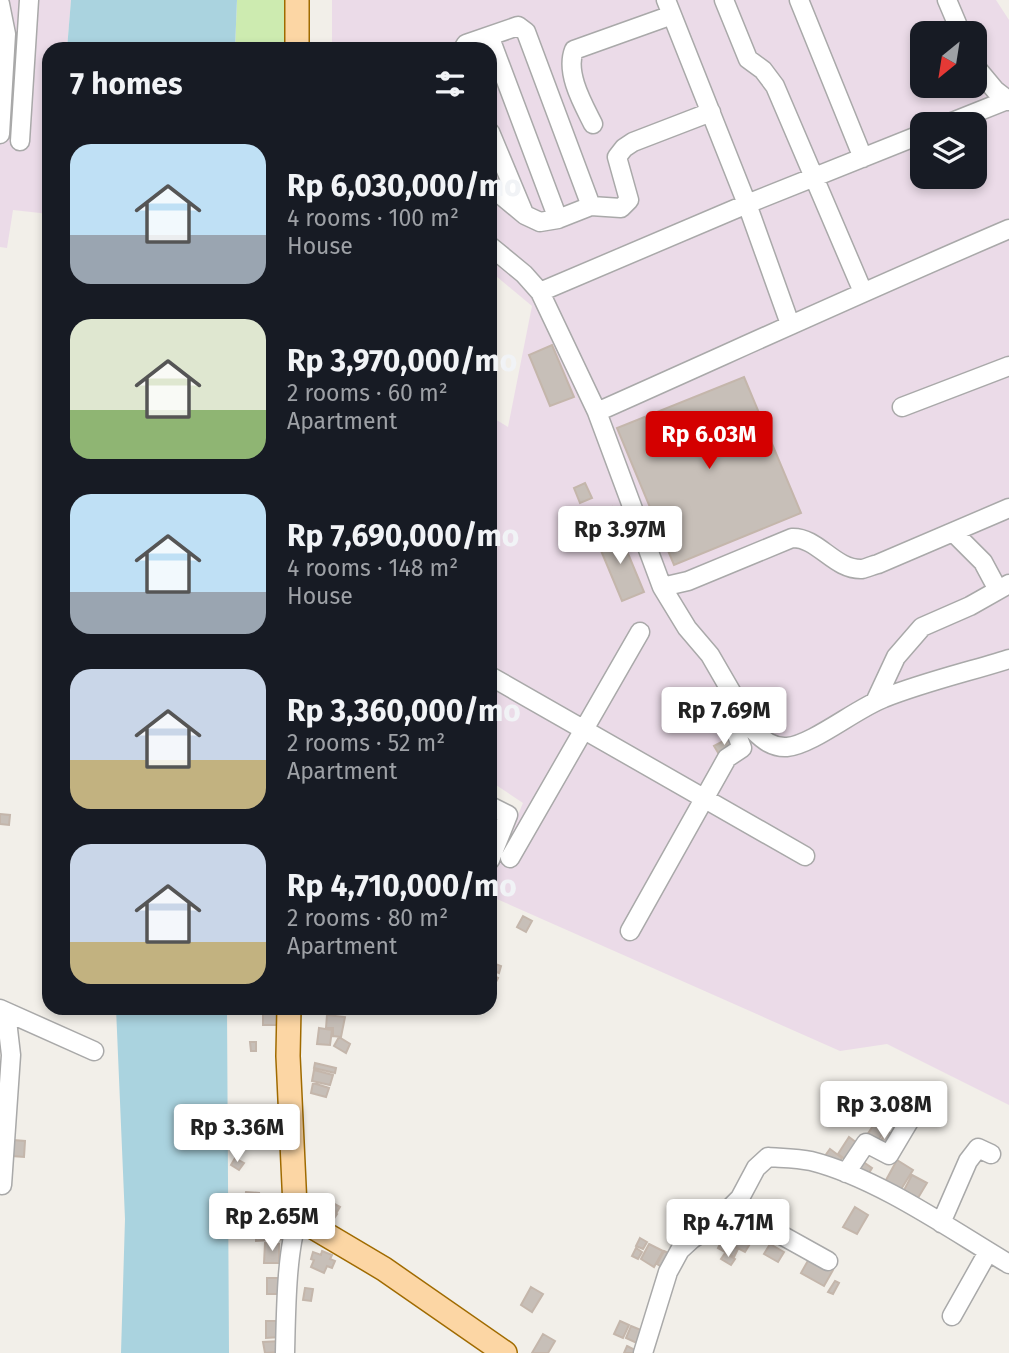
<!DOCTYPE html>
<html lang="en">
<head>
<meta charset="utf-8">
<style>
  :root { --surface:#171b24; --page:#20242c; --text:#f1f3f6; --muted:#9ea1a6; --accent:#d40000 }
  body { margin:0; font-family:"Fira Sans",sans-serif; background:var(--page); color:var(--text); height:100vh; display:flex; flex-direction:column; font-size:26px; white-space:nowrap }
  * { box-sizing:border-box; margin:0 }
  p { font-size:23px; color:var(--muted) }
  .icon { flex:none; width:38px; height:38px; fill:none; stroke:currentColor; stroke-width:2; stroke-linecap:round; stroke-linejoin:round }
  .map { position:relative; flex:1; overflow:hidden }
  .sheet { position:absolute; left:42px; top:42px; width:455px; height:973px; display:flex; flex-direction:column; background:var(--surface); border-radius:21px; box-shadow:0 4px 10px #0003 }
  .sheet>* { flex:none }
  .needle { width:46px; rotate:210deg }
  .controls { position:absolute; left:910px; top:21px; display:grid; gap:14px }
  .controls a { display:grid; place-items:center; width:77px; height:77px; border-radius:14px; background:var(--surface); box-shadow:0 4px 10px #0003; font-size:35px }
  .price { position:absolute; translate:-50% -60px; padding:0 16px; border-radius:7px; background:#fff; color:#222; font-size:23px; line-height:46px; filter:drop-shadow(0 2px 4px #0008) }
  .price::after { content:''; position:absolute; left:50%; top:42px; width:21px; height:16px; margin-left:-10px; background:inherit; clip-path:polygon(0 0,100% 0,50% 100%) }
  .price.on { background:var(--accent); color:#fff }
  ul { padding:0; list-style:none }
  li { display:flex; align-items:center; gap:21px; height:175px; padding:0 28px }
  li span { display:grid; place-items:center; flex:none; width:196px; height:140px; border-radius:21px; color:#555 }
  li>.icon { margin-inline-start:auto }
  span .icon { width:84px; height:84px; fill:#fffc; stroke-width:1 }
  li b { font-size:30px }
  h2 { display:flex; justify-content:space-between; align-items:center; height:84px; padding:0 28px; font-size:30px }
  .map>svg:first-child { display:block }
  .industrial { fill:#ebdbe8; fill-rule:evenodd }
  .grass { fill:#cdebb0 }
  .water { fill:#aad3df }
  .building { fill:#c7bfb8; stroke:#c4b6ab; stroke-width:2 }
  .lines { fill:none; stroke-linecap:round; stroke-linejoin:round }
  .minor-casing { stroke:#a9a9a9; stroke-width:21 }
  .major-casing { stroke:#a06b00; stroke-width:26 }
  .minor { stroke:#fff; stroke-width:18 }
  .major { stroke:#fcd6a4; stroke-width:23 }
</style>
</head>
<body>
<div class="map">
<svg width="1009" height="1353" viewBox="0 0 1009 1353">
  <rect width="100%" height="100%" fill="#f2efe9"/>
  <path class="industrial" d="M 0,0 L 71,0 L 67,49 L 49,49 L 49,214 L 13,210 L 7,248 L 0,247 Z
    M 332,0 L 996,0 L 1009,20 L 1009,1105 L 887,1044 L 840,1051 L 490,896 L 490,881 L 523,803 L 490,781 L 490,416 L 508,427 L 532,306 L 490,271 L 490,49 L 332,49 ZM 922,33 L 975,33 L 975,86 L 922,86 ZM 922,124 L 975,124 L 975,177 L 922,177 Z"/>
  <path class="grass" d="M 237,0 L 297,0 L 296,49 L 235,49 Z"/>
  <path class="water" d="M 71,0 L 237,0 L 235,49 L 67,49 Z
    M 116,1008 L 227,1008 L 229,1353 L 121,1353 L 125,1219 Z"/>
  <path class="building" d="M 552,345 L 574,397 L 550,406 L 529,355 Z
    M 744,377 L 801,513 L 674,565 L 617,428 Z
    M 585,483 L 592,498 L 580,503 L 574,488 Z
    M 612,507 L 619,525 L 586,538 L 579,520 Z
    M 619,532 L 644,592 L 622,601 L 597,541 Z
    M 729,738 L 735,748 L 720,756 L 714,746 Z
    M 0,814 L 10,815 L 9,825 L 0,824 Z
    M 523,916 L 532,921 L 526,932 L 517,927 Z
    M 490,962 L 501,966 L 499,973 L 490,969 Z
    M 490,974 L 498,978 L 495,984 L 490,982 Z
    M 313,1008 L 326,1008 L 326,1014 L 313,1012 Z
    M 263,1010 L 277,1010 L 277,1025 L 263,1025 Z
    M 327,1015 L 345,1017 L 341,1037 L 333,1036 L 333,1028 L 326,1028 Z
    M 319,1028 L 332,1030 L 330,1045 L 317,1044 Z
    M 339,1037 L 350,1044 L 346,1053 L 334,1046 Z
    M 250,1042 L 256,1042 L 256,1051 L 251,1051 Z
    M 315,1063 L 336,1068 L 335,1073 L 314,1068 Z
    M 314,1070 L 333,1075 L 330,1085 L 312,1081 Z
    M 313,1083 L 329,1088 L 326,1097 L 311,1093 Z
    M 897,1086 L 909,1094 L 904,1101 L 892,1093 Z
    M 891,1095 L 906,1106 L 894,1124 L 879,1114 Z
    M 856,1106 L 862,1110 L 858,1116 L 852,1112 Z
    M 877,1120 L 887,1127 L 877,1142 L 867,1135 Z
    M 238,1122 L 248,1129 L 242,1137 L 232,1130 Z
    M 887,1131 L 892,1134 L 881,1151 L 876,1148 Z
    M 849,1137 L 861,1146 L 849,1162 L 838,1154 Z
    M 13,1140 L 25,1141 L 24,1157 L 12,1156 Z
    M 830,1149 L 842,1158 L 834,1169 L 822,1160 Z
    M 235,1158 L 244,1163 L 239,1170 L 231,1165 Z
    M 897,1160 L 913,1170 L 900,1191 L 885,1182 Z
    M 862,1161 L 872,1168 L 864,1181 L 854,1174 Z
    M 912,1175 L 927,1183 L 918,1198 L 904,1190 Z
    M 246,1192 L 259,1193 L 257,1208 L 245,1207 Z
    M 262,1200 L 268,1201 L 266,1211 L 260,1211 Z
    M 329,1201 L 340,1207 L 337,1212 L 326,1206 Z
    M 271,1203 L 280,1205 L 277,1217 L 268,1215 Z
    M 324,1207 L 337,1214 L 333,1220 L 320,1214 Z
    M 855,1207 L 868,1215 L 857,1234 L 843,1227 Z
    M 257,1218 L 279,1218 L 279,1227 L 257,1227 Z
    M 741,1225 L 756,1234 L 745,1252 L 730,1244 Z
    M 284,1228 L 285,1239 L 256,1241 L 256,1230 Z
    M 640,1238 L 647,1242 L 643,1249 L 636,1246 Z
    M 722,1240 L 738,1249 L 734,1257 L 718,1248 Z
    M 265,1243 L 279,1244 L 279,1263 L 264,1263 Z
    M 649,1244 L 663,1251 L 654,1267 L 641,1259 Z
    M 770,1244 L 784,1252 L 778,1262 L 764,1254 Z
    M 636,1248 L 642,1252 L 638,1259 L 632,1256 Z
    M 322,1251 L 332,1255 L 330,1259 L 335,1261 L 332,1268 L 327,1266 L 324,1273 L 311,1267 L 314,1260 L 311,1259 L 313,1252 L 321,1255 Z
    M 664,1251 L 674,1256 L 666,1270 L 657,1264 Z
    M 725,1253 L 735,1259 L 731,1265 L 721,1259 Z
    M 810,1257 L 833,1270 L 824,1286 L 801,1273 Z
    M 267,1278 L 280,1278 L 280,1294 L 267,1294 Z
    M 835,1281 L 839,1283 L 833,1294 L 828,1292 Z
    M 531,1287 L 543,1294 L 532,1312 L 521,1305 Z
    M 305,1288 L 313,1289 L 311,1301 L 303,1300 Z
    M 266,1321 L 279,1321 L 280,1337 L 266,1338 Z
    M 620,1321 L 629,1325 L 623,1338 L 614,1334 Z
    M 631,1326 L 646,1332 L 641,1345 L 626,1338 Z
    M 543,1334 L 555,1341 L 548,1353 L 532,1353 Z
    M 280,1341 L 281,1352 L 265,1353 L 263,1342 Z
    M 627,1346 L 639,1352 L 639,1353 L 624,1353 Z"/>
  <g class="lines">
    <g class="minor-casing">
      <path id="minor" d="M 666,0 L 747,204 L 790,324
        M 724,0 L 748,59 L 763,70 L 775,86 L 863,292
        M 799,0 L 863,158
        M 947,0 L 961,33
        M 0,4 L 6,34 L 0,134
        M 490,38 L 558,219
        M 463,49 L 466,44 L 518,26 L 526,32 L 591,206
        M 975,66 L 995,90 L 1009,101
        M 593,124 C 583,104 565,73 574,50 L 672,15
        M 947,124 L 1007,100
        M 490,132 L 523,211
        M 20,141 L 29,0
        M 490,186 L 525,215 L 540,222 L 558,219 L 591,206 L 621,208 L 629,200 L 617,157 L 624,148 L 633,142 L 711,112
        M 490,246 L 524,274 L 540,292 L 597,412 L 662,587 L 688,581 L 792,538 C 818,537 834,570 862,569 C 867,568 873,565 878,564 L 1009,508
        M 540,292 L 747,204 L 922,134
        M 902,407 L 1009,366
        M 597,412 C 734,351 871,288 1009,229
        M 953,532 L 983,562 L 998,590
        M 662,587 L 687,628 L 710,655 L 754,731 C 763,740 773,748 787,747 C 812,745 857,708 884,698 C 924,682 968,672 1009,659
        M 490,676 L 805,856
        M 875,702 L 896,657 L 922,627 L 970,606 L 1009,584
        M 490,806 L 508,815 L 490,860
        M 510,858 L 640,632
        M 630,931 L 727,758 L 742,748 L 735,730 L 748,721
        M 0,1009 L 94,1051
        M 846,1173 L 866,1143 L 889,1155 L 911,1118
        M 2,1185 L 11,1055 L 6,1012
        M 731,1207 L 828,1261
        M 941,1223 L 968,1161 L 978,1148 L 991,1154
        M 952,1316 L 988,1252
        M 285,1353 C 286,1315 286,1252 298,1218
        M 643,1353 L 668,1272 L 680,1250 L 692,1239 L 711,1227 L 740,1198 L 756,1168 L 768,1157 C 782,1158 798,1158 811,1161 C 878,1178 950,1229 1009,1264"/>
    </g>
    <g class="major-casing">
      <path id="major" d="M 297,49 L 297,0
        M 289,1008 L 288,1056 L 295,1207 L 298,1218 L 384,1269 L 505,1353"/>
    </g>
    <use href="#minor" class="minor"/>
    <use href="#major" class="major"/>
  </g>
</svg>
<div class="controls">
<a><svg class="needle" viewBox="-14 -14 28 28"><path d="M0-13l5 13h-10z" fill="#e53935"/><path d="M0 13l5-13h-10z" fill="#9ea1a6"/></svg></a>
<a><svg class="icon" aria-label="layers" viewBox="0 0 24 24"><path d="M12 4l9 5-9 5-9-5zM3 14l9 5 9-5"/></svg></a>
</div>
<b class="price on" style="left:709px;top:471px">Rp 6.03M</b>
<b class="price" style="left:620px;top:566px">Rp 3.97M</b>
<b class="price" style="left:724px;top:747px">Rp 7.69M</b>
<b class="price" style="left:884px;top:1141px">Rp 3.08M</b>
<b class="price" style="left:237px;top:1164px">Rp 3.36M</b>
<b class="price" style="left:272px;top:1253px">Rp 2.65M</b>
<b class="price" style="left:728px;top:1259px">Rp 4.71M</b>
<section class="sheet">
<h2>7 homes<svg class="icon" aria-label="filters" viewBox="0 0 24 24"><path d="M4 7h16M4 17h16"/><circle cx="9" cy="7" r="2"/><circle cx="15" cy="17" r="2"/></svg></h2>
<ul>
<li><span style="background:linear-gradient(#bfe0f5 65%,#9aa5b1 0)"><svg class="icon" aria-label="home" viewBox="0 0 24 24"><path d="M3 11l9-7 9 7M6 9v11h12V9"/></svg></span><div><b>Rp 6,030,000/mo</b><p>4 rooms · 100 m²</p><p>House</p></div></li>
<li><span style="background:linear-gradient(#dfe7d0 65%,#8fb573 0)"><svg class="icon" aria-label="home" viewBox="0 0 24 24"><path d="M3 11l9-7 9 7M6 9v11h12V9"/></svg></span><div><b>Rp 3,970,000/mo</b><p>2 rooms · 60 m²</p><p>Apartment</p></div></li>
<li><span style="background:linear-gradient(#bfe0f5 70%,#9aa5b1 0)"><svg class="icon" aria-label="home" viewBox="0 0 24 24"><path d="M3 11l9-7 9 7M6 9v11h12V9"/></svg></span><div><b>Rp 7,690,000/mo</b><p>4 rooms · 148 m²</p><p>House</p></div></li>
<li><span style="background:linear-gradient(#c9d6e8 65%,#c2b280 0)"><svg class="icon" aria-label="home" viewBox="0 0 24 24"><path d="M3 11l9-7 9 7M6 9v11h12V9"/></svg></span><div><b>Rp 3,360,000/mo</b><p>2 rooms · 52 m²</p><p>Apartment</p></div></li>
<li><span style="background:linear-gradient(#c9d6e8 70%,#c2b280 0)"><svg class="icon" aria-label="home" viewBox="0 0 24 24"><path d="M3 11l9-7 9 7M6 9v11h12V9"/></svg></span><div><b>Rp 4,710,000/mo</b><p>2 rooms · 80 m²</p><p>Apartment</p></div></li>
</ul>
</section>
</div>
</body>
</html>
